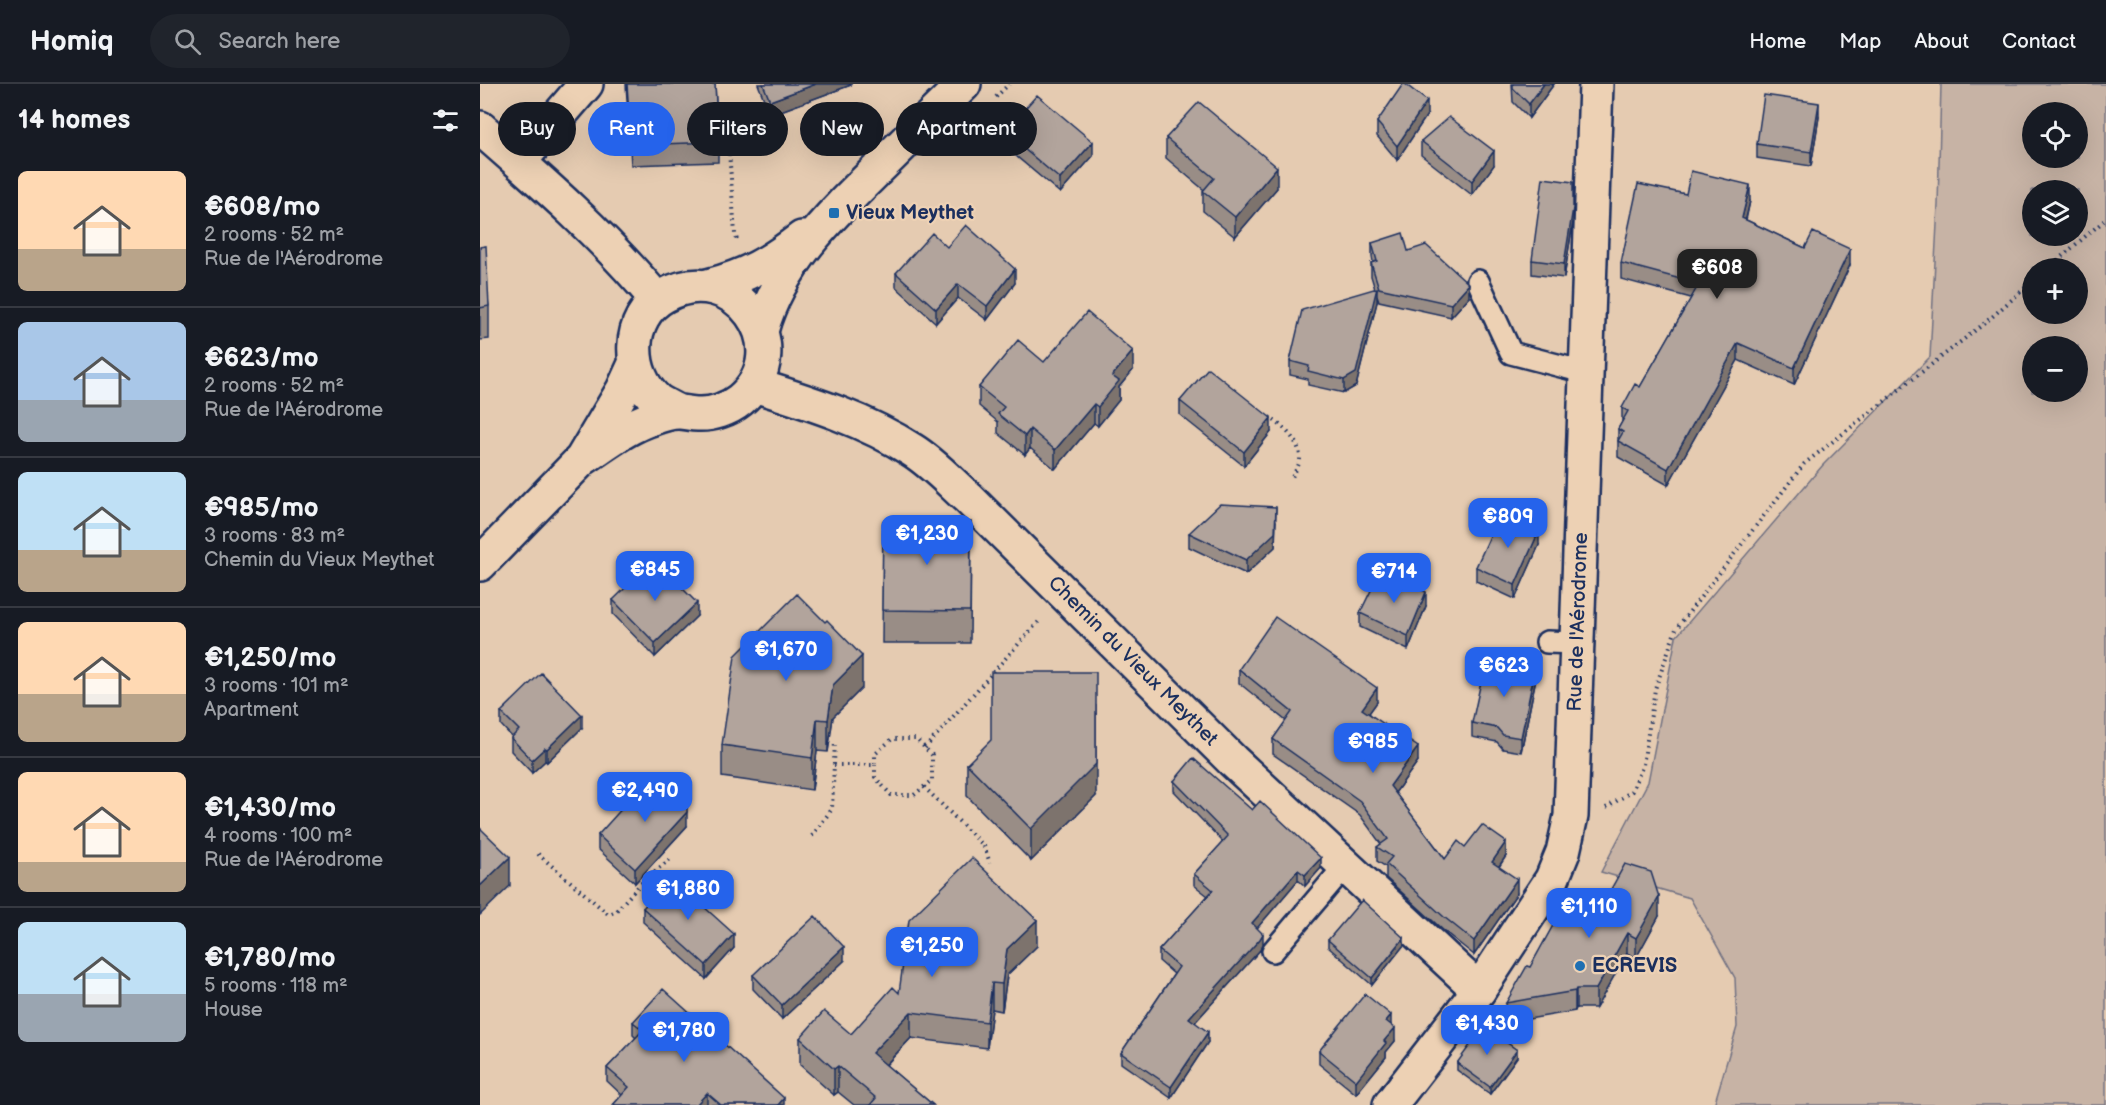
<!DOCTYPE html>
<html lang="en">
<head>
<meta charset="utf-8">
<style>
  :root { --surface:#171b24; --page:#20242c; --text:#f1f3f6; --muted:#9ea1a6; --line:#363941; --accent:#2563eb }
  body { margin:0; font-family:"Balsamiq Sans",sans-serif; background:var(--page); color:var(--text); height:100vh; display:flex; flex-direction:column; font-size:22px; white-space:nowrap }
  * { box-sizing:border-box; margin:0 }
  p { font-size:20px; color:var(--muted) }
  .icon { flex:none; width:33px; height:33px; fill:none; stroke:currentColor; stroke-width:2; stroke-linecap:round; stroke-linejoin:round }
  .map { position:relative; flex:1; overflow:hidden }
  .side { display:flex; flex-direction:column; background:var(--surface); width:480px }
  .side>* { flex:none }
  .hud { position:absolute; left:18px; top:18px; width:570px; height:54px; display:flex; gap:12px }
  .fabs { position:absolute; left:1542px; top:18px; display:grid; gap:12px }
  .fabs a { display:grid; place-items:center; width:66px; height:66px; border-radius:50%; background:var(--surface); box-shadow:0 6px 24px #0002; font-size:30px }
  .price { position:absolute; translate:-50% -51px; padding:0 14px; border-radius:12px; background:var(--accent); color:#fff; font-size:20px; line-height:39px; filter:drop-shadow(0 2px 3px #0008) }
  .price::after { content:''; position:absolute; left:50%; top:36px; width:18px; height:14px; margin-left:-9px; background:inherit; clip-path:polygon(0 0,100% 0,50% 100%) }
  .price.selected { background:#222; color:#fff }
  ul { padding:0; list-style:none }
  li { display:flex; align-items:center; gap:18px; height:150px; padding:0 18px }
  li+li { border-top:2px solid var(--line) }
  li span { display:grid; place-items:center; flex:none; width:168px; height:120px; border-radius:9px; color:#555 }
  li>.icon { margin-inline-start:auto }
  span .icon { width:72px; height:72px; fill:#fffc; stroke-width:1 }
  li b { font-size:26px }
  h2 { display:flex; justify-content:space-between; align-items:center; height:72px; padding:0 18px; font-size:26px }
  .chip { padding:0 21px; border-radius:27px; background:var(--surface); box-shadow:0 6px 24px #0002; font-size:21px; line-height:54px }
  .chip.selected { background:var(--accent); color:#fff }
  header { display:flex; align-items:center; gap:36px; box-sizing:border-box; height:84px; padding:0 30px; background:var(--surface); border-bottom:2px solid var(--line) }
  header strong { font-size:28px }
  nav { display:flex; gap:33px; margin-inline-start:auto; font-size:21px }
  .search { width:420px; height:54px; background:var(--page); display:flex; align-items:center; gap:15px; box-sizing:border-box; padding:0 21px; border-radius:33px; color:var(--muted); font-size:22px }
  main { display:flex; flex:1; min-height:0 }
  .map>svg:first-child { display:block }
  .green { fill:#c7b3a5; stroke:#717182; stroke-width:1.5; fill-rule:evenodd }
  .lines { fill:none; stroke-linecap:round; stroke-linejoin:round }
  .service-casing { stroke:#1b2f5e; stroke-width:26 }
  .minor-casing { stroke:#1b2f5e; stroke-width:38 }
  .tertiary-casing { stroke:#1b2f5e; stroke-width:38 }
  .secondary-casing { stroke:#1b2f5e; stroke-width:38 }
  .path { stroke:#1b2f5e; stroke-width:4; stroke-dasharray:1.5 4.5; stroke-linecap:butt }
  .service { stroke:#edd1b4; stroke-width:21 }
  .minor { stroke:#edd1b4; stroke-width:33 }
  .tertiary { stroke:#edd1b4; stroke-width:33 }
  .secondary { stroke:#edd1b4; stroke-width:33 }
  .wall { fill:#998d86; stroke:#1b2f5e; stroke-width:1.5 }
  .shaded-wall { fill:#7d736d; stroke:#1b2f5e; stroke-width:1.5 }
  .building { fill:#b2a49c; stroke:#1b2f5e; stroke-width:1.5 }
  .poi-dot { fill:#1f6fb2; stroke:#edd1b4; stroke-width:2 }
  .labels { text-anchor:middle; dominant-baseline:central; stroke-width:4.5; stroke-linejoin:round; paint-order:stroke }
  .poi-label { font-size:20px; font-weight:bold; fill:#1b2f5e; stroke:#edd1b4; text-anchor:start }
  .street-label { font-size:20px; fill:#1b2f5e; stroke:#edd1b4 }
</style>
</head>
<body>
<header>
<strong>Homiq</strong>
<div class="search"><svg class="icon" aria-label="search" viewBox="0 0 24 24"><circle cx="10" cy="10" r="6"/><path d="M15 15l6 6"/></svg>Search here</div>
<nav><a>Home</a><a>Map</a><a>About</a><a>Contact</a></nav>
</header>
<main>
<section class="side">
<h2>14 homes<svg class="icon" aria-label="filters" viewBox="0 0 24 24"><path d="M4 7h16M4 17h16"/><circle cx="9" cy="7" r="2"/><circle cx="15" cy="17" r="2"/></svg></h2>
<ul>
<li><span style="background:linear-gradient(#ffd9b3 65%,#b9a48a 0)"><svg class="icon" aria-label="home" viewBox="0 0 24 24"><path d="M3 11l9-7 9 7M6 9v11h12V9"/></svg></span><div><b>€608/mo</b><p>2 rooms · 52 m²</p><p>Rue de l'Aérodrome</p></div></li>
<li><span style="background:linear-gradient(#a9c7e8 65%,#9aa5b1 0)"><svg class="icon" aria-label="home" viewBox="0 0 24 24"><path d="M3 11l9-7 9 7M6 9v11h12V9"/></svg></span><div><b>€623/mo</b><p>2 rooms · 52 m²</p><p>Rue de l'Aérodrome</p></div></li>
<li><span style="background:linear-gradient(#bfe0f5 65%,#b9a48a 0)"><svg class="icon" aria-label="home" viewBox="0 0 24 24"><path d="M3 11l9-7 9 7M6 9v11h12V9"/></svg></span><div><b>€985/mo</b><p>3 rooms · 83 m²</p><p>Chemin du Vieux Meythet</p></div></li>
<li><span style="background:linear-gradient(#ffd9b3 60%,#b9a48a 0)"><svg class="icon" aria-label="home" viewBox="0 0 24 24"><path d="M3 11l9-7 9 7M6 9v11h12V9"/></svg></span><div><b>€1,250/mo</b><p>3 rooms · 101 m²</p><p>Apartment</p></div></li>
<li><span style="background:linear-gradient(#ffd9b3 75%,#b9a48a 0)"><svg class="icon" aria-label="home" viewBox="0 0 24 24"><path d="M3 11l9-7 9 7M6 9v11h12V9"/></svg></span><div><b>€1,430/mo</b><p>4 rooms · 100 m²</p><p>Rue de l'Aérodrome</p></div></li>
<li><span style="background:linear-gradient(#bfe0f5 60%,#9aa5b1 0)"><svg class="icon" aria-label="home" viewBox="0 0 24 24"><path d="M3 11l9-7 9 7M6 9v11h12V9"/></svg></span><div><b>€1,780/mo</b><p>5 rooms · 118 m²</p><p>House</p></div></li>
</ul>
</section>
<div class="map">
<svg width="1626" height="1021" viewBox="0 0 1626 1021">
  <rect width="100%" height="100%" fill="#e5cbb1"/>
  <filter id="ink" filterUnits="userSpaceOnUse"><feTurbulence type="fractalNoise" baseFrequency=".0167" numOctaves="2"/><feDisplacementMap in="SourceGraphic" scale="12" xChannelSelector="R" yChannelSelector="G"/><feConvolveMatrix kernelMatrix="1 2 1 2 8 2 1 2 1" color-interpolation-filters="sRGB"/></filter>
  <g filter="url(#ink)">
    <path class="green" d="M 1461,0 L 1626,0 L 1626,1021 L 1234,1021 L 1257,943 L 1255,894 L 1210,814 L 1121,788 L 1168,698 L 1196,553 L 1343,381 L 1450,273 L 1458,121 ZM 1552,28 L 1598,28 L 1598,74 L 1552,74 ZM 1552,106 L 1598,106 L 1598,152 L 1552,152 ZM 1552,184 L 1598,184 L 1598,230 L 1552,230 ZM 1552,262 L 1598,262 L 1598,308 L 1552,308 Z"/>
    <g class="lines">
      <g class="service-casing">
        <path id="service" d="M 998,197 L 1031,269 L 1108,289
          M 1067,558 L 1097,559
          M 793,867 L 865,782"/>
      </g>
      <g class="minor-casing">
        <path id="minor" d="M 0,44 C 62,98 124,152 177,216
          M 39,78 L 106,0
          M 274,301 C 328,318 384,335 432,366 C 453,379 470,398 488,414 L 753,677 L 999,906"/>
      </g>
      <g class="tertiary-casing">
        <path id="tertiary" d="M 910,1021 L 999,906 L 1072,795 L 1083,768 L 1091,732 L 1116,0"/>
      </g>
      <g class="secondary-casing">
        <path id="secondary" d="M 228,202 C 267,192 290,179 322,154
          M 281,247 C 299,180 353,129 402,81 C 429,54 456,27 484,0
          M 102,375 C 125,360 147,342 173,334 C 181,331 191,328 199,328 C 205,328 211,330 217,330 C 232,331 249,325 260,316 C 321,265 254,172 184,212 C 146,233 146,290 178,317 C 184,321 192,324 198,328
          M 0,480 L 102,375 L 143,306 L 155,280"/>
      </g>
      <path class="path" d="M 516,13 L 529,0
        M 254,31 L 247,39 L 255,150 L 257,156
        M 1568,184 L 1626,135
        M 789,333 C 802,341 821,358 820,375 C 820,380 815,387 812,393
        M 445,664 L 561,535
        M 354,681 L 395,681 L 395,670 L 412,655 L 436,655 L 452,671 L 452,696 L 434,711 L 411,711 L 395,693 L 395,681
        M 444,703 L 504,762 L 510,779
        M 1126,724 L 1152,707 L 1163,681 L 1175,605 L 1196,545 L 1324,380 L 1506,238 L 1552,198
        M 332,752 L 352,725 L 355,657
        M 58,770 L 128,830 L 135,828 L 165,795 L 193,773"/>
      <use href="#service" class="service"/>
      <use href="#minor" class="minor"/>
      <use href="#tertiary" class="tertiary"/>
      <use href="#secondary" class="secondary"/>
    </g>
    <path class="wall" d="M 146,0 L 235,0 L 238,58 L 238,78 L 151,81 Z
      M 278,0 L 371,0 L 371,1 L 290,31 Z
      M 1032,0 L 1074,0 L 1049,34 L 1033,18 Z
      M 947,31 L 917,76 L 897,52 L 897,38 Z
      M 1339,33 L 1331,82 L 1277,74 L 1277,60 Z
      M 524,48 L 613,72 L 580,109 L 524,62 Z
      M 686,54 L 797,104 L 755,153 L 723,127 L 723,107 L 724,106 L 686,74 Z
      M 941,57 L 1014,81 L 992,111 L 941,71 Z
      M 1206,110 L 1270,117 L 1266,136 L 1325,164 L 1370,181 L 1314,301 L 1258,276 L 1188,401 L 1138,373 L 1138,345 L 1142,338 L 1142,324 L 1160,303 L 1211,214 L 1141,195 L 1141,179 Z
      M 1093,112 L 1093,138 L 1084,194 L 1052,190 L 1052,176 Z
      M 892,159 L 928,167 L 989,213 L 971,233 L 899,217 L 897,211 L 897,218 L 876,302 L 864,309 L 828,301 L 828,295 L 810,291 L 810,277 L 895,205 L 891,192 L 891,179 L 893,178 L 892,173 Z
      M 0,163 L 9,222 L 9,255 L 0,256 Z
      M 467,163 L 535,199 L 507,236 L 478,214 L 456,239 L 416,203 L 416,189 Z
      M 564,278 L 653,286 L 639,303 L 639,316 L 618,342 L 614,339 L 575,385 L 550,364 L 545,371 L 518,349 L 518,338 L 499,322 L 499,303 Z
      M 700,317 L 791,348 L 764,382 L 700,331 Z
      M 403,437 L 491,438 L 490,559 L 402,559 Z
      M 796,437 L 795,463 L 766,490 L 709,463 L 709,449 Z
      M 1059,461 L 1035,515 L 996,497 L 996,483 Z
      M 133,516 L 217,532 L 175,573 L 133,530 Z
      M 946,522 L 928,566 L 880,543 L 880,529 Z
      M 759,585 L 897,618 L 889,629 L 938,677 L 915,709 L 965,775 L 985,763 L 1026,772 L 1019,783 L 1037,809 L 994,871 L 964,847 L 906,794 L 906,783 L 897,777 L 897,763 L 901,760 L 880,731 L 793,670 L 793,655 L 806,637 L 759,599 Z
      M 1006,594 L 1055,599 L 1041,668 L 1023,665 L 1017,658 L 992,653 L 992,639 Z
      M 382,604 L 353,633 L 348,668 L 337,667 L 332,706 L 242,693 L 242,661 Z
      M 21,628 L 102,644 L 67,678 L 65,677 L 52,689 L 31,667 L 31,654 L 32,653 L 21,641 Z
      M 487,680 L 616,712 L 551,777 L 487,712 Z
      M 694,697 L 841,784 L 825,802 L 818,796 L 777,844 L 783,860 L 780,866 L 715,938 L 728,958 L 691,1014 L 641,979 L 641,969 L 694,890 L 679,877 L 679,866 L 728,812 L 714,801 L 714,790 L 743,758 L 694,707 Z
      M 153,725 L 207,742 L 155,799 L 118,765 L 118,751 Z
      M 163,824 L 254,864 L 226,895 L 163,838 Z
      M 1116,832 L 1179,832 L 1156,874 L 1147,869 L 1116,924 L 1096,924 L 1095,927 L 1026,939 L 1026,919 Z
      M 848,856 L 924,861 L 892,901 L 848,863 Z
      M 557,862 L 527,891 L 522,927 L 512,925 L 507,964 L 431,954 L 406,981 L 453,1021 L 374,1021 L 358,1008 L 354,1011 L 320,981 L 320,954 L 371,950 L 419,909 Z
      M 364,877 L 302,935 L 273,905 L 273,891 Z
      M 153,938 L 304,1021 L 133,1021 L 142,1011 L 127,997 L 127,984 L 156,954 L 153,951 Z
      M 911,941 L 915,957 L 906,968 L 906,973 L 876,1010 L 839,980 L 839,967 Z
      M 1037,973 L 1010,1010 L 977,986 L 977,979 Z"/>
    <path class="shaded-wall" d="M 336,0 L 371,0 L 371,1 L 290,31 L 290,17 Z
      M 1064,0 L 1074,0 L 1049,34 L 1049,20 Z
      M 947,17 L 947,31 L 917,76 L 917,62 Z
      M 1339,19 L 1339,33 L 1331,82 L 1331,68 Z
      M 613,58 L 613,72 L 580,109 L 580,95 Z
      M 1014,67 L 1014,81 L 992,111 L 992,97 Z
      M 797,83 L 797,104 L 755,153 L 755,133 Z
      M 1093,98 L 1093,138 L 1084,194 L 1084,180 Z
      M 1270,101 L 1270,117 L 1262,151 L 1262,134 Z
      M 1370,165 L 1370,181 L 1314,301 L 1314,284 Z
      M 535,185 L 535,199 L 507,236 L 507,222 Z
      M 478,200 L 478,214 L 456,239 L 456,225 Z
      M 989,200 L 989,213 L 971,233 L 971,220 Z
      M 897,204 L 897,218 L 876,302 L 864,309 L 864,296 Z
      M 1258,259 L 1258,276 L 1188,401 L 1188,385 Z
      M 653,267 L 653,286 L 639,303 L 639,316 L 618,342 L 618,323 L 632,292 Z
      M 614,320 L 614,339 L 575,385 L 575,366 Z
      M 791,334 L 791,348 L 764,382 L 764,368 Z
      M 550,345 L 550,364 L 545,371 L 545,352 Z
      M 796,423 L 795,463 L 766,490 L 766,476 Z
      M 1059,447 L 1059,461 L 1035,515 L 1035,501 Z
      M 946,508 L 946,522 L 928,566 L 928,552 Z
      M 217,519 L 217,532 L 175,573 L 175,559 Z
      M 382,572 L 382,604 L 353,633 L 348,668 L 348,636 L 353,601 Z
      M 1055,585 L 1055,599 L 1041,668 L 1041,654 Z
      M 897,604 L 897,618 L 882,639 L 882,625 Z
      M 616,621 L 616,712 L 551,777 L 551,745 Z
      M 102,631 L 102,644 L 67,678 L 67,665 Z
      M 337,635 L 337,667 L 332,706 L 332,674 Z
      M 938,663 L 938,677 L 910,716 L 910,702 Z
      M 65,664 L 65,677 L 52,689 L 52,676 Z
      M 207,728 L 207,742 L 155,799 L 155,785 Z
      M 1026,758 L 1026,772 L 1012,792 L 1012,778 Z
      M 30,773 L 30,802 L 0,831 L 0,802 Z
      M 841,774 L 841,784 L 825,802 L 825,791 Z
      M 818,786 L 818,796 L 772,850 L 772,839 Z
      M 1037,795 L 1037,809 L 994,871 L 994,857 Z
      M 1179,813 L 1179,832 L 1156,874 L 1156,854 Z
      M 557,836 L 557,862 L 527,891 L 522,927 L 522,900 L 527,865 Z
      M 1147,849 L 1147,869 L 1116,924 L 1116,905 Z
      M 254,850 L 254,864 L 226,895 L 226,881 Z
      M 783,850 L 783,860 L 780,866 L 709,945 L 709,934 Z
      M 924,854 L 924,861 L 892,901 L 892,894 Z
      M 364,863 L 364,877 L 302,935 L 302,921 Z
      M 512,899 L 512,925 L 507,964 L 507,938 Z
      M 1096,905 L 1096,924 L 1095,927 L 1095,907 Z
      M 431,928 L 431,954 L 392,995 L 392,969 Z
      M 911,931 L 911,945 L 906,937 Z
      M 915,944 L 915,957 L 906,968 L 906,973 L 876,1010 L 876,997 L 904,957 Z
      M 728,948 L 728,958 L 691,1014 L 691,1003 Z
      M 1037,966 L 1037,973 L 1010,1010 L 1010,1003 Z
      M 358,982 L 358,1008 L 354,1011 L 354,985 Z
      M 227,1009 L 227,1021 L 216,1021 Z
      M 304,1014 L 304,1021 L 298,1021 Z"/>
    <path class="building" d="M 147,0 L 235,0 L 238,58 L 151,61 Z
      M 283,0 L 336,0 L 290,17 Z
      M 923,0 L 925,0 L 947,17 L 917,62 L 897,38 Z
      M 1033,0 L 1064,0 L 1049,20 L 1033,4 Z
      M 557,11 L 613,58 L 580,95 L 524,48 Z
      M 1284,11 L 1339,19 L 1331,68 L 1277,60 Z
      M 719,18 L 797,83 L 755,133 L 723,107 L 734,94 L 686,54 Z
      M 969,33 L 1014,67 L 992,97 L 941,57 Z
      M 1211,87 L 1270,101 L 1262,134 L 1325,164 L 1333,148 L 1370,165 L 1314,284 L 1258,259 L 1188,385 L 1138,357 L 1143,348 L 1138,345 L 1148,327 L 1142,324 L 1155,300 L 1160,303 L 1219,200 L 1141,179 L 1158,100 L 1206,110 Z
      M 1063,94 L 1093,98 L 1093,124 L 1084,180 L 1052,176 Z
      M 486,141 L 535,185 L 507,222 L 478,200 L 456,225 L 416,189 L 452,149 L 467,163 Z
      M 923,149 L 928,167 L 946,161 L 989,200 L 971,220 L 899,204 L 891,179 L 897,177 L 892,159 Z
      M 6,162 L 9,222 L 0,224 L 0,163 Z
      M 897,204 L 876,289 L 864,296 L 828,287 L 829,282 L 810,277 L 822,226 Z
      M 607,228 L 653,267 L 632,292 L 639,297 L 618,323 L 614,320 L 575,366 L 550,345 L 545,352 L 518,330 L 524,323 L 499,303 L 538,256 L 564,278 Z
      M 728,284 L 791,334 L 764,368 L 700,317 Z
      M 740,420 L 796,423 L 795,449 L 766,476 L 709,449 Z
      M 1020,430 L 1059,447 L 1035,501 L 996,483 Z
      M 403,437 L 491,438 L 490,527 L 402,526 Z
      M 174,476 L 217,519 L 175,559 L 133,516 Z
      M 900,488 L 946,508 L 928,552 L 880,529 Z
      M 317,510 L 345,538 L 347,536 L 382,572 L 353,601 L 348,636 L 337,635 L 332,674 L 242,661 L 255,572 Z
      M 795,533 L 897,604 L 882,625 L 938,663 L 910,702 L 965,775 L 978,757 L 985,763 L 1002,741 L 1026,758 L 1012,778 L 1037,795 L 994,857 L 964,833 L 906,780 L 912,773 L 897,763 L 908,755 L 880,717 L 793,655 L 812,628 L 759,585 Z
      M 1009,577 L 1055,585 L 1041,654 L 1023,651 L 1017,644 L 992,639 L 1002,593 L 1006,594 Z
      M 511,588 L 616,588 L 616,680 L 551,745 L 487,680 L 511,656 Z
      M 61,589 L 102,631 L 67,665 L 65,664 L 52,676 L 31,654 L 39,646 L 21,628 Z
      M 713,674 L 772,726 L 780,717 L 841,774 L 825,791 L 818,786 L 772,839 L 783,850 L 780,855 L 709,934 L 728,948 L 691,1003 L 641,969 L 699,883 L 679,866 L 733,806 L 714,790 L 748,752 L 694,697 Z
      M 181,694 L 207,717 L 207,728 L 155,785 L 118,751 L 146,720 L 153,725 Z
      M 0,744 L 30,773 L 0,802 Z
      M 492,774 L 557,836 L 527,865 L 522,900 L 512,899 L 507,938 L 431,928 L 392,969 L 453,1021 L 390,1021 L 396,1014 L 358,982 L 354,985 L 320,954 L 344,927 L 371,950 L 413,903 L 419,909 L 429,836 Z
      M 1145,780 L 1171,788 L 1179,813 L 1156,854 L 1147,849 L 1116,905 L 1096,905 L 1095,907 L 1026,919 L 1047,882 L 1050,883 L 1087,816 L 1116,832 Z
      M 191,793 L 254,850 L 226,881 L 163,824 Z
      M 882,816 L 924,854 L 892,894 L 848,856 Z
      M 335,832 L 364,863 L 302,921 L 273,891 Z
      M 183,905 L 304,1014 L 298,1021 L 241,1021 L 227,1009 L 216,1021 L 133,1021 L 149,1003 L 127,984 L 163,946 L 153,938 Z
      M 885,910 L 911,931 L 906,937 L 915,944 L 904,957 L 906,959 L 876,997 L 839,967 Z
      M 1004,942 L 1037,966 L 1010,1003 L 977,979 Z"/>
  </g>
  <g class="poi-dot">
    <rect x="348" y="123" width="12" height="12" rx="3"/>
    <circle cx="1100" cy="882" r="6"/>
  </g>
  <g class="labels">
    <g class="poi-label">
      <text x="366" y="129">Vieux Meythet</text>
      <text x="1112" y="882">ECREVIS</text>
    </g>
    <g class="street-label">
      <text transform="translate(1098 538) rotate(-88)">Rue de l'Aérodrome</text>
      <text transform="translate(653 577) rotate(45)">Chemin du Vieux Meythet</text>
    </g>
  </g>
</svg>
<div class="fabs">
<a><svg class="icon" aria-label="locate" viewBox="0 0 24 24"><circle cx="12" cy="12" r="6"/><path d="M12 2v4M12 18v4M2 12h4M18 12h4"/></svg></a>
<a><svg class="icon" aria-label="layers" viewBox="0 0 24 24"><path d="M12 4l9 5-9 5-9-5zM3 14l9 5 9-5"/></svg></a>
<a>+</a>
<a>−</a>
</div>
<b class="price selected" style="left:1237px;top:216px">€608</b>
<b class="price" style="left:1028px;top:465px">€809</b>
<b class="price" style="left:447px;top:482px">€1,230</b>
<b class="price" style="left:175px;top:518px">€845</b>
<b class="price" style="left:914px;top:520px">€714</b>
<b class="price" style="left:306px;top:598px">€1,670</b>
<b class="price" style="left:1024px;top:614px">€623</b>
<b class="price" style="left:893px;top:690px">€985</b>
<b class="price" style="left:165px;top:739px">€2,490</b>
<b class="price" style="left:208px;top:837px">€1,880</b>
<b class="price" style="left:1109px;top:855px">€1,110</b>
<b class="price" style="left:452px;top:894px">€1,250</b>
<b class="price" style="left:1007px;top:972px">€1,430</b>
<b class="price" style="left:204px;top:979px">€1,780</b>
<div class="hud">
<a class="chip">Buy</a>
<a class="chip selected">Rent</a>
<a class="chip">Filters</a>
<a class="chip">New</a>
<a class="chip">Apartment</a>
</div>
</div>
</main>
</body>
</html>
